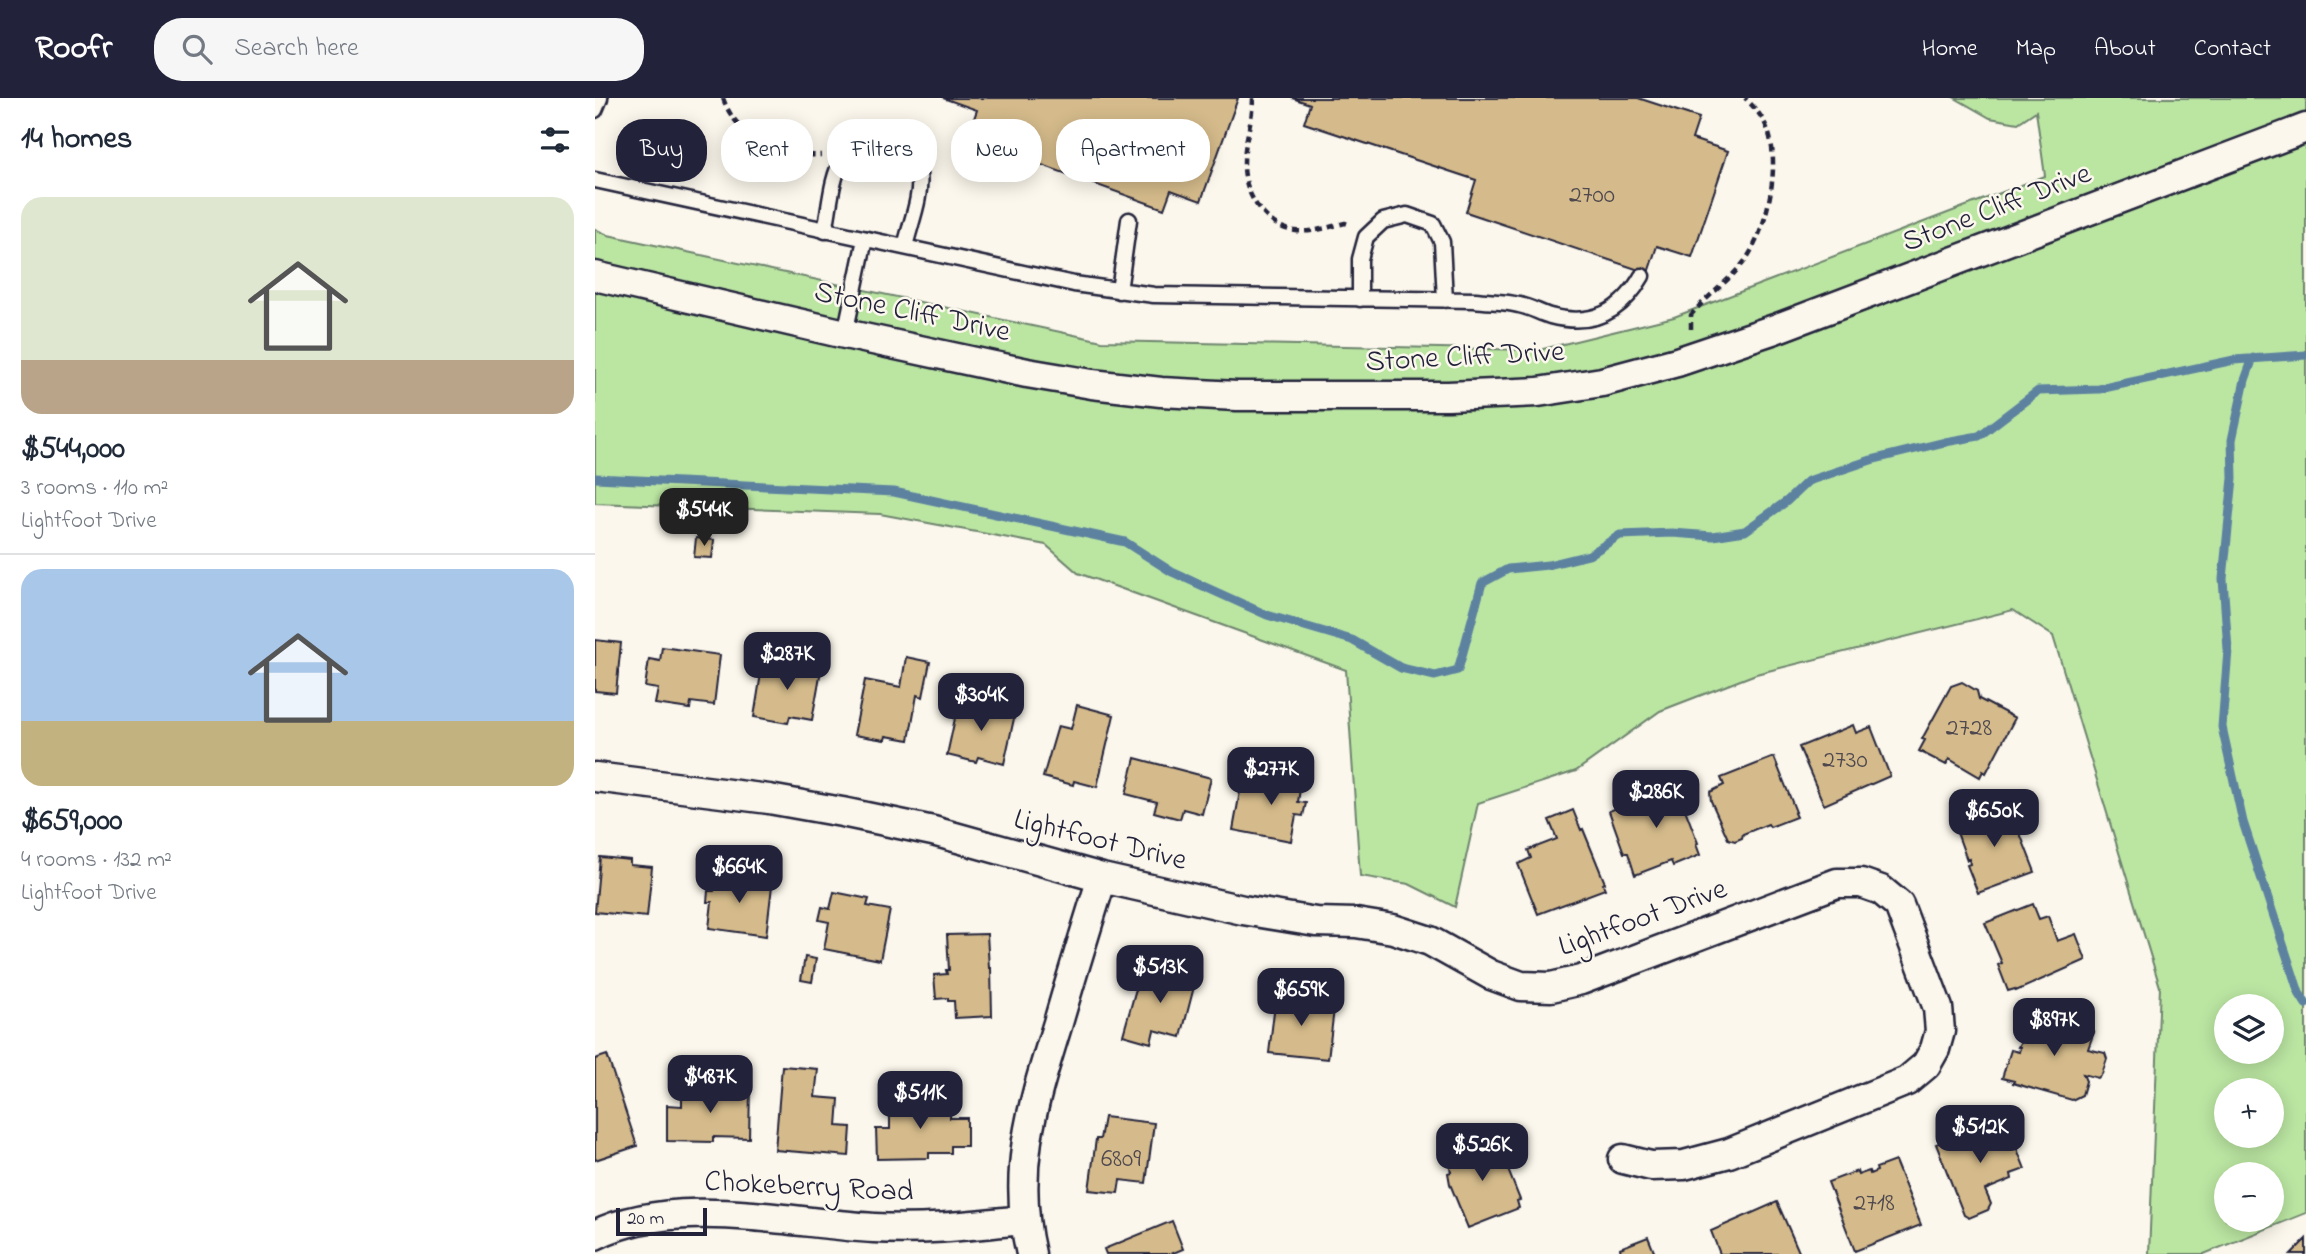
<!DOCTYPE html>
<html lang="en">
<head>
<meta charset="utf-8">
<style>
  :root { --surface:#fff; --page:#f6f6f7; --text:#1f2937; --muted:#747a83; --line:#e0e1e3; --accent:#22223b }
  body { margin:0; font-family:"Indie Flower",sans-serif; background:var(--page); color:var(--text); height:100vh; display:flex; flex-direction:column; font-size:26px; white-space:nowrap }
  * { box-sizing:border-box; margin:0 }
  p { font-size:23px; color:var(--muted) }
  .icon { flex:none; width:38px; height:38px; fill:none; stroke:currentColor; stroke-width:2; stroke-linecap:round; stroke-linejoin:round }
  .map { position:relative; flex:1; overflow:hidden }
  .panel { display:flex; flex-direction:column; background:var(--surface); width:595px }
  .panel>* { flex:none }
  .guide { position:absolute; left:21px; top:21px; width:665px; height:63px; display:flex; gap:14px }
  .buttons { position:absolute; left:1619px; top:896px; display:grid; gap:14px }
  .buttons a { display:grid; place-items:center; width:70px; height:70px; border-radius:50%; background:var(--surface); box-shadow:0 4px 18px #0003; font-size:35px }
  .scale { position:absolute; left:21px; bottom:18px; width:91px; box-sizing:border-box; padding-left:7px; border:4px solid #22223b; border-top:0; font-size:19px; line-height:24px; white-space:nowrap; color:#22223b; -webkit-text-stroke:5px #fbf7ec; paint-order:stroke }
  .price { position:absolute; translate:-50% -60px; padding:0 16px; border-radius:14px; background:var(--accent); color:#fff; font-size:23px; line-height:46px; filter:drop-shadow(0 2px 4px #0008) }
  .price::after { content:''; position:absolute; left:50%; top:42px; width:21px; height:16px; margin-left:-10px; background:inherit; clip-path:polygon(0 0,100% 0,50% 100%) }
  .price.on { background:#222; color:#fff }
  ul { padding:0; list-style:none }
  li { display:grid; align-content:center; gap:14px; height:371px; padding:0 21px }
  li+li { border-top:2px solid var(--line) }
  li span { display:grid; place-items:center; height:217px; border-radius:21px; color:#555 }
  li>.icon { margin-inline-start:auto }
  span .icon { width:126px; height:126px; fill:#fffc; stroke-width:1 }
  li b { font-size:30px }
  h2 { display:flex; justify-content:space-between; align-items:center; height:84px; padding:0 21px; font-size:30px }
  .chip { padding:0 24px; border-radius:28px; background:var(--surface); box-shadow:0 4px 18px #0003; font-size:24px; line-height:63px }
  .chip.on { background:var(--accent); color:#fff }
  header { display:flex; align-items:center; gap:42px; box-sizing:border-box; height:98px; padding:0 35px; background:var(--accent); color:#fff }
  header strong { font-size:33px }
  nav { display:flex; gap:38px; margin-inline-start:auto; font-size:24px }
  .search { width:490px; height:63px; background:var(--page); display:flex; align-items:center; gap:18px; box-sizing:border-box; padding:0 24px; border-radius:28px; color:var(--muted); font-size:26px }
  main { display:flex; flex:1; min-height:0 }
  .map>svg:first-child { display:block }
  .green { fill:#bbe6a2; stroke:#6e846e; stroke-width:2; fill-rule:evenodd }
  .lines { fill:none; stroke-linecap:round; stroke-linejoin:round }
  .stream { stroke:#5d82a0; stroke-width:9 }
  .building { fill:#d5bb8b; stroke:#22223b; stroke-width:2 }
  .lane-casing { stroke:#22223b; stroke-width:19 }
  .street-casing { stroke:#22223b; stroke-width:33 }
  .path { stroke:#22223b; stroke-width:4.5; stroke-dasharray:7 5; stroke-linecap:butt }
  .lane { stroke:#fbf7ec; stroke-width:14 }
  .street { stroke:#fbf7ec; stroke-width:28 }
  .labels { text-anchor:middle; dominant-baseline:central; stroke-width:5; stroke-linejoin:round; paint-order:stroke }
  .number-label { font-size:26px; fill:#4f484f }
  .street-label { font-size:30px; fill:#22223b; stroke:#fbf7ec }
</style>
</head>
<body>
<header>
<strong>Roofr</strong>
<div class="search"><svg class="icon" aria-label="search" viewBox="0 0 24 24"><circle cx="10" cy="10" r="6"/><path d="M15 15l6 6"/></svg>Search here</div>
<nav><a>Home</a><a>Map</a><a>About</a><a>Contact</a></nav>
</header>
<main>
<section class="panel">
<h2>14 homes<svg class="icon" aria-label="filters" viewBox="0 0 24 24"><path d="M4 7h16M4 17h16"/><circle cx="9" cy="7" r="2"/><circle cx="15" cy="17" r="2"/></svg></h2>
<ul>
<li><span style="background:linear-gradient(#dfe7d0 75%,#b9a48a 0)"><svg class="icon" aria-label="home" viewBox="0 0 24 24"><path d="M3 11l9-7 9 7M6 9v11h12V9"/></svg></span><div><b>$544,000</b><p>3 rooms · 110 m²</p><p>Lightfoot Drive</p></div></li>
<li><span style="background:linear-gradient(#a9c7e8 70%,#c2b280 0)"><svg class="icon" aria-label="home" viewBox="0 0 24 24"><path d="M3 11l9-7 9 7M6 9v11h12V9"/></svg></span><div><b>$659,000</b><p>4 rooms · 132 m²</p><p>Lightfoot Drive</p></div></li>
</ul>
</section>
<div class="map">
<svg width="1711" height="1156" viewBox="0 0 1711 1156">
  <rect width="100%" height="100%" fill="#fbf7ec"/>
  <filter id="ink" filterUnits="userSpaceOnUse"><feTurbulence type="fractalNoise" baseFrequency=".0143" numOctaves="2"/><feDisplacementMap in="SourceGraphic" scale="14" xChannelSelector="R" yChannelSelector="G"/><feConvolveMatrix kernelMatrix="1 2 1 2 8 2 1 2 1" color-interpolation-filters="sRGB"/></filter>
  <g filter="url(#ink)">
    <path class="green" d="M 1360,0 L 1711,0 L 1711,1115 L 1609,1156 L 1554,1156 L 1565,889 L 1458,538 L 1418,512 L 1161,576 L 1065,613 L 981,673 L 883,705 L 860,809 L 814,786 L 765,778 L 751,572 L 483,475 L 451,447 L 285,416 L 0,405 L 0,131 L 13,137 L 507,243 L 944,252 L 1079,219 L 1450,78 L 1441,13 L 1423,25 L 1395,20 ZM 1631,908 L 1676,908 L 1676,954 L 1631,954 ZM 1631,992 L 1676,992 L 1676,1038 L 1631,1038 ZM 1631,1076 L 1676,1076 L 1676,1122 L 1631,1122 Z"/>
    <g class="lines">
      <path class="stream" d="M 1658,260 L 1650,282 L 1637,342 L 1638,380 L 1628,481 L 1633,552 L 1627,629 L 1648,724 L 1704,895 L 1711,906
        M 0,380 L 299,394 L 530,444 L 577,474 L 672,517 L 757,542 L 806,570 L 840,578 L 863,572 L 887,485 L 913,471 L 953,467 L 994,457 L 1025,437 L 1077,435 L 1118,438 L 1150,433 L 1192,403 L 1213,383 L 1276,362 L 1350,344 L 1384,338 L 1443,293 L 1504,291 L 1639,262 L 1711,257"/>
    </g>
    <path class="building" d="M 348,0 L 643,0 L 606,103 L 576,92 L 569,111 L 372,40 L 382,12 Z
      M 697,0 L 1043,0 L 1104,20 L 1097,41 L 1133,53 L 1097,159 L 1062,148 L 1053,175 L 871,114 L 881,82 L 709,25 L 715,6 Z
      M 101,440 L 119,442 L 117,460 L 99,459 Z
      M 0,542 L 26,545 L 21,595 L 0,593 Z
      M 67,549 L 125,557 L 119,607 L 96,604 L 95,611 L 60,606 L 63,591 L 50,589 L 54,561 L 65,563 Z
      M 311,559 L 335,564 L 328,599 L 322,597 L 314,642 L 291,638 L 290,642 L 259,637 L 270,582 L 306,589 Z
      M 168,563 L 226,572 L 217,622 L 195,618 L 193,625 L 159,619 Z
      M 1367,584 L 1382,593 L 1384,601 L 1420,620 L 1391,675 L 1388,673 L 1385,679 L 1354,661 L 1351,667 L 1324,653 L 1330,642 L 1327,641 L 1356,588 Z
      M 364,602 L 420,616 L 409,666 L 383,659 L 381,664 L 352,657 Z
      M 482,607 L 519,617 L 502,689 L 479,683 L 478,687 L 448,679 L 463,628 L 476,631 Z
      M 1258,627 L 1261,635 L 1276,629 L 1295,678 L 1229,707 L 1204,649 Z
      M 1179,659 L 1201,714 L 1199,715 L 1201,719 L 1175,729 L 1173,726 L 1148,736 L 1147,740 L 1140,743 L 1133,741 L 1116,703 L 1115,694 L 1129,687 L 1126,680 Z
      M 540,660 L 616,680 L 607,716 L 588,711 L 585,721 L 559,714 L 562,704 L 531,696 Z
      M 673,673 L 707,679 L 703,704 L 711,705 L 708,718 L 701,717 L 696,743 L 638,732 L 646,688 L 669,693 Z
      M 1071,684 L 1081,688 L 1103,745 L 1101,746 L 1105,757 L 1078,768 L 1076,763 L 1040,777 L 1033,755 L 1029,755 L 1014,713 L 1052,698 L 1055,690 Z
      M 1408,707 L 1414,722 L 1419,720 L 1440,774 L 1383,795 L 1372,767 L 1375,766 L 1374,761 L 1372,762 L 1359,726 Z
      M 978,712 L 986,732 L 988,731 L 1010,785 L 1008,786 L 1010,791 L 943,816 L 923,766 L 936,760 L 933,752 L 962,741 L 954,722 Z
      M 5,759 L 35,762 L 35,767 L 57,769 L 52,819 L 0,814 Z
      M 121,775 L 156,779 L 155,786 L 177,788 L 171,838 L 114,830 L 117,804 L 112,804 L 113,793 L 119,793 Z
      M 239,794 L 274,801 L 272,808 L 295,812 L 285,862 L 229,851 L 234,824 L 224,822 L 227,809 L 235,811 Z
      M 1438,806 L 1444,821 L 1453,818 L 1462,843 L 1481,836 L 1491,862 L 1421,893 L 1420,891 L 1413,893 L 1403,867 L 1407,865 L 1390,825 Z
      M 392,836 L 394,870 L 396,870 L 397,918 L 360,920 L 359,903 L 353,903 L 353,900 L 341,901 L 339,877 L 352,876 L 351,872 L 354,872 L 352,837 Z
      M 210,859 L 221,861 L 217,884 L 206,882 Z
      M 552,868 L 601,881 L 586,939 L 559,932 L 556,945 L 528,937 L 542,887 L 547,888 Z
      M 681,897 L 716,901 L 716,909 L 739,911 L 733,961 L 674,955 Z
      M 1432,917 L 1439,919 L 1440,917 L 1499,934 L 1493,951 L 1510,955 L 1512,961 L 1507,976 L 1503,980 L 1488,976 L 1491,983 L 1487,997 L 1477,1002 L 1418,985 L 1419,983 L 1407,980 L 1416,952 L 1424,954 L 1425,949 L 1423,949 L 1430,934 L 1427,933 Z
      M 12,957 L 42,1048 L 0,1062 L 0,961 Z
      M 187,968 L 223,971 L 220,999 L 244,1001 L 242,1028 L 256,1029 L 254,1058 L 180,1052 Z
      M 87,988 L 155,990 L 154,1040 L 118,1039 L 118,1044 L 72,1043 L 72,1007 L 87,1008 Z
      M 355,1003 L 355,1020 L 372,1020 L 372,1048 L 356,1048 L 356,1055 L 334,1055 L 334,1060 L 282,1061 L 281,1031 L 295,1031 L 295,1004 Z
      M 509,1019 L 559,1025 L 551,1085 L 525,1082 L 523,1095 L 494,1092 L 501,1041 L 505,1041 Z
      M 1410,1021 L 1430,1071 L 1416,1076 L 1417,1081 L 1390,1092 L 1396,1106 L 1393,1112 L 1374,1120 L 1369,1117 L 1341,1046 L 1370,1035 L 1371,1037 L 1386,1032 Z
      M 900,1039 L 925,1102 L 922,1103 L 924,1110 L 873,1130 L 855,1086 L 853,1075 L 856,1074 L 852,1058 Z
      M 1300,1063 L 1326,1127 L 1260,1153 L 1233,1084 L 1262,1073 L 1263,1077 L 1274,1073 L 1275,1076 L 1282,1073 L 1281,1070 Z
      M 1182,1104 L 1205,1156 L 1125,1156 L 1116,1133 Z
      M 577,1123 L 588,1151 L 576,1156 L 511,1156 L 509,1151 Z
      M 1053,1139 L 1060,1156 L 1026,1156 L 1025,1150 Z
      M 1711,1141 L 1711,1156 L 1696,1156 Z"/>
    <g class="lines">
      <g class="lane-casing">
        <path id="lane" d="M 0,12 L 5,0
          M 0,82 L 479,186 L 559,197 L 880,202 C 894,204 910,203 924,207 C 935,209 945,215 955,218 C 997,229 1026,215 1047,178
          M 230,133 C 235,109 236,80 248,60 C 268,27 319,39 324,76 C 327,99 315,126 310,149
          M 524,193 L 534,122
          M 765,201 L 765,161 L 771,139 L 788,123 L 812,117 L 838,126 L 847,144 L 850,202
          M 250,236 L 270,141"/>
      </g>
      <g class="street-casing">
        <path id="street" d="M 0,178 L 250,236 L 432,275 L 497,286 L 566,294 L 642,298 L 853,298 L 943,294 L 1007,284 L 1082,264 L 1180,231 L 1711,30
          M 0,679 L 174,701 L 247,714 L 338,733 L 507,780 L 648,812 L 721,824 L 761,825 L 798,831 L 835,843 L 896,877 L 926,888 L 956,889 L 986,882 L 1242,785 L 1266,785 L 1286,792 L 1304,807 L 1343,910 L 1345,933 L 1340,951 L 1331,967 L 1312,983 L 1134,1055 L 1089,1067 L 1056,1068 L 1028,1061
          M 0,1137 C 80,1097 192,1125 279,1130 C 329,1133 379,1127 428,1122
          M 436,1156 C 416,1070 438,1006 463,925 C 477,876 492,828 507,780"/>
      </g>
      <path class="path" d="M 128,0 C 141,40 186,59 226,57
        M 658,0 C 658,22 649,43 649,65 C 648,95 670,130 701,133 C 717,135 734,129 750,125 L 756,127
        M 1096,231 L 1096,217 C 1112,198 1133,184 1149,164 C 1172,133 1187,67 1172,30 C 1167,18 1159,9 1150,0"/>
      <use href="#lane" class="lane"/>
      <use href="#street" class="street"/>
    </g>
  </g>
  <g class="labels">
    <g class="number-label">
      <text x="997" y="98">2700</text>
      <text x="1374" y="631">2728</text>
      <text x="1250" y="663">2730</text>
      <text x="526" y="1062">6809</text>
      <text x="1279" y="1106">2718</text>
    </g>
    <g class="street-label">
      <text transform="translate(1402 111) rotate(-21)">Stone Cliff Drive</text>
      <text transform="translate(317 215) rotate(12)">Stone Cliff Drive</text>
      <text transform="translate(870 260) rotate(-3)">Stone Cliff Drive</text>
      <text transform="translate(505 743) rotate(14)">Lightfoot Drive</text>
      <text transform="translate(1048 821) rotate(-20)">Lightfoot Drive</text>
      <text transform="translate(214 1090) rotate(3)">Chokeberry Road</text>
    </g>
  </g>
</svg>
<div class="buttons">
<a><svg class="icon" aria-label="layers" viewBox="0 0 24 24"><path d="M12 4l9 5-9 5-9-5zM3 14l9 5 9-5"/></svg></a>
<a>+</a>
<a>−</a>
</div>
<div class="scale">20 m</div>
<b class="price on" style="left:109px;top:450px">$544K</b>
<b class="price" style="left:192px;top:594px">$287K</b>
<b class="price" style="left:386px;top:635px">$304K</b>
<b class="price" style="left:676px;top:709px">$277K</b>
<b class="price" style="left:1061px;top:732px">$286K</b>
<b class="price" style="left:1399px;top:751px">$650K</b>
<b class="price" style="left:144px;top:807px">$664K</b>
<b class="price" style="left:565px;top:907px">$513K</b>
<b class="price" style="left:706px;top:930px">$659K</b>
<b class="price" style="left:1459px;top:960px">$897K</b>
<b class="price" style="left:115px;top:1017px">$487K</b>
<b class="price" style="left:325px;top:1033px">$511K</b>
<b class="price" style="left:1385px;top:1067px">$512K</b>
<b class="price" style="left:887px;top:1085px">$526K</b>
<div class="guide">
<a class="chip on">Buy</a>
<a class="chip">Rent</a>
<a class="chip">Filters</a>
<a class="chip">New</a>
<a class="chip">Apartment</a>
</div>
</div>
</main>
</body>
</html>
